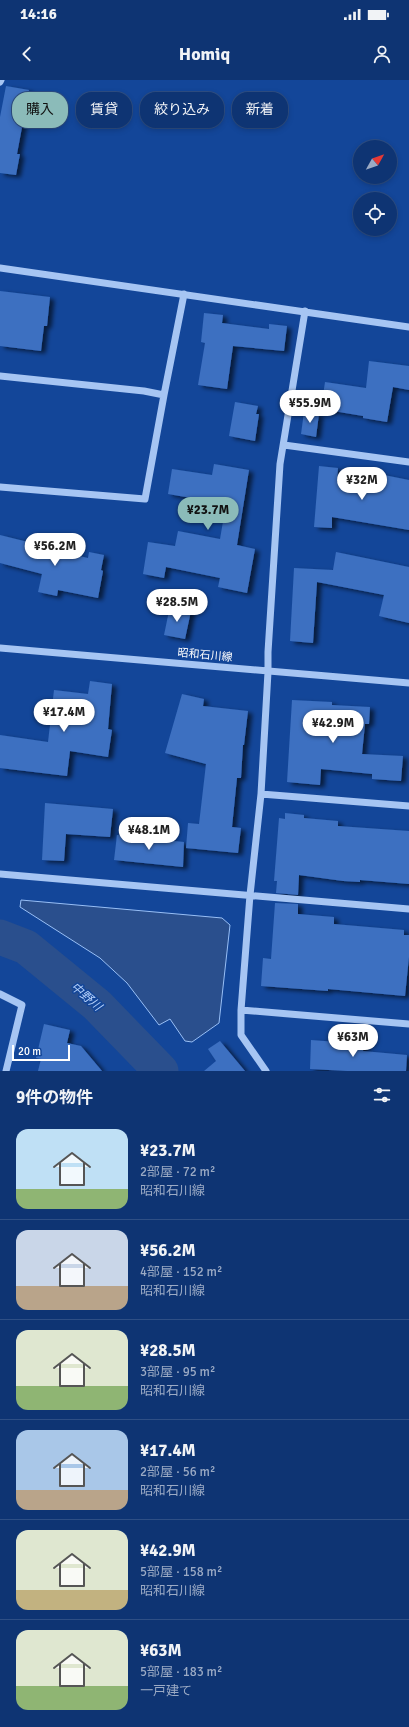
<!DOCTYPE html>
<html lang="ja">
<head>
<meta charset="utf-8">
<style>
  :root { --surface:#0e3473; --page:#173c78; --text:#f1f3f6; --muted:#9baac4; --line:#2e4f85; --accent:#8bbbb9 }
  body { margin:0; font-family:Signika,"Noto Sans JP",sans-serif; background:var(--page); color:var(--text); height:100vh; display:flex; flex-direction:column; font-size:15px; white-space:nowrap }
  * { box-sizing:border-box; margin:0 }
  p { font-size:13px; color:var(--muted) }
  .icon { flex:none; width:22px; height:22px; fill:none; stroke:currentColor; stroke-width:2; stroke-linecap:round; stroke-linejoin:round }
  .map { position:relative; height:991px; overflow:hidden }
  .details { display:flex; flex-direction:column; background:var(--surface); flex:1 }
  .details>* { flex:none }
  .banner { position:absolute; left:12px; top:12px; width:385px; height:36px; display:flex; gap:8px }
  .needle { width:26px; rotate:50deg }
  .buttons { position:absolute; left:353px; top:60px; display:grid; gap:8px }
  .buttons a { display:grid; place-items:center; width:44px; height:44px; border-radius:50%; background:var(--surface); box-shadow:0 2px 6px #0003,0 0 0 1px var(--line); font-size:20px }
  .scale { position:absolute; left:12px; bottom:10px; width:58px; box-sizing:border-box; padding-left:4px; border:2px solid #fff; border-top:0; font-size:11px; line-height:14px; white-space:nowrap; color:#fff; -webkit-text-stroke:3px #134699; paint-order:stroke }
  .price { position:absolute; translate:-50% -34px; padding:0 9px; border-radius:14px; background:#fff; color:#222; font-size:13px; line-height:26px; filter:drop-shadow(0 1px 2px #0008) }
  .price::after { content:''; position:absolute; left:50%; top:24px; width:12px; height:9px; margin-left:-6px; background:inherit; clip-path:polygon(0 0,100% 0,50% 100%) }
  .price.on { background:var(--accent); color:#111 }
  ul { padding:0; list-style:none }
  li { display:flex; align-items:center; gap:12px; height:100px; padding:0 16px }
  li+li { border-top:1px solid var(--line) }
  li span { display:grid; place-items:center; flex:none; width:112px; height:80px; border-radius:12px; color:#555 }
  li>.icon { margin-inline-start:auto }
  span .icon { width:48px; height:48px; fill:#fffc; stroke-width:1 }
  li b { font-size:17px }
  h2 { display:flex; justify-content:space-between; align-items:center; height:48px; padding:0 16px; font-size:17px }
  .chip { padding:0 14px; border-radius:16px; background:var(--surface); box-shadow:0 2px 6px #0003,0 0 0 1px var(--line); font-size:14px; line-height:36px }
  .chip.on { background:var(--accent); color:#111 }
  .status { display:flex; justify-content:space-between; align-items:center; height:28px; padding:0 20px; background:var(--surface); direction:ltr }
  .status svg { height:11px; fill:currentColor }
  header { display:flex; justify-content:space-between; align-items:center; height:52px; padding:0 16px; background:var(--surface); font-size:18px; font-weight:700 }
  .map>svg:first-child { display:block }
  .water { fill:#2a4f8d; stroke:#98bff6 }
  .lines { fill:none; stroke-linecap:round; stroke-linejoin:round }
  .river { stroke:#2a4f8d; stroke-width:35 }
  .building { fill:#3c70c1; filter:url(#shadow) }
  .minor { stroke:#a6c5f3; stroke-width:7 }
  .labels { text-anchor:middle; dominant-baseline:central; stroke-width:3; stroke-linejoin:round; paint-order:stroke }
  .street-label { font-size:11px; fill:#fff; stroke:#134699 }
  .water-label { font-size:12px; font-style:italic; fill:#b3cffa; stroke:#134699 }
</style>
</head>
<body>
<div class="status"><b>14:16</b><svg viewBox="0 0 49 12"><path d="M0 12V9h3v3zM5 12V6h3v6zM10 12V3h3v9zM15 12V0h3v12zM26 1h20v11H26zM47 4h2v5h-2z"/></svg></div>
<header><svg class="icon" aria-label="back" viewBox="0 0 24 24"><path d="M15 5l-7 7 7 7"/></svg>Homiq<svg class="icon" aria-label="person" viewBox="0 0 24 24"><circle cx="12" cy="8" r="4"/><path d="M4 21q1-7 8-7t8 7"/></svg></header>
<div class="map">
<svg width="409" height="991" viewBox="0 0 409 991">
  <defs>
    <filter id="shadow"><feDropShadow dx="4.5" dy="2.5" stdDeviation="2" flood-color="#0009"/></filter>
  </defs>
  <rect width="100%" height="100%" fill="#134699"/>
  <path class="water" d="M 21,820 L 222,838 L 230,845 L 219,943 L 192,962 L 185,961 L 170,939 L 159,945 L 127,903 L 100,878 L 20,827 Z"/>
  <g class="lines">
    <path class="river" d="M 0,857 L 26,867 L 97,925 L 161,991"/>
  </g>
  <path class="building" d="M 6,6 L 29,10 L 17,74 L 20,74 L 16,95 L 0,93 L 0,37 Z
    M 0,211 L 50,217 L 47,246 L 44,246 L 41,271 L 0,266 Z
    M 204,233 L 223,235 L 222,243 L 269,249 L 269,244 L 287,246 L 284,271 L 233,266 L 227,309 L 198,305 L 205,263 L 201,262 Z
    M 369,281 L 409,286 L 409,310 L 393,307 L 387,342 L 363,338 L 363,336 L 321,329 L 325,302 L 366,308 Z
    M 235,322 L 258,326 L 256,334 L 259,334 L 255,361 L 229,356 Z
    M 304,332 L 319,334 L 316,357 L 301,354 Z
    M 214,384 L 249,390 L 237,465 L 255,469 L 247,513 L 218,507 L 220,498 L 166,487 L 164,498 L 143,494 L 148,462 L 175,466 L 178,451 L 220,459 L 226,424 L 168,414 L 172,389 L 212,395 Z
    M 319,386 L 338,388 L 337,402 L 376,409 L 379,394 L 409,400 L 409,450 L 332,437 L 332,448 L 314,447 Z
    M 0,455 L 36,464 L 36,466 L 88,478 L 89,472 L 104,475 L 101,490 L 103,491 L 98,518 L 58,510 L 57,516 L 38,512 L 42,494 L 0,483 Z
    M 336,472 L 409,487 L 409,543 L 379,536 L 384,515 L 317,502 L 313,563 L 290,561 L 294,488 L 333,490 Z
    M 170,526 L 191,531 L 185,559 L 164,555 Z
    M 90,601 L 112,604 L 108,649 L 112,650 L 108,677 L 70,671 L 67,696 L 0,688 L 0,655 L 48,662 L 54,610 L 88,614 Z
    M 182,614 L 204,619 L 203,626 L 248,631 L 244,665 L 243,665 L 241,698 L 237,698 L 232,747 L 241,748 L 238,773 L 186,768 L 188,743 L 199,744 L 206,684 L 165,673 Z
    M 292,620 L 332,622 L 332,625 L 370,627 L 369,644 L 365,644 L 362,674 L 403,676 L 401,701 L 372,699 L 372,694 L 321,689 L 320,705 L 287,702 Z
    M 45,723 L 113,729 L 110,757 L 66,754 L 64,781 L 42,780 Z
    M 285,733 L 304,735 L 304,738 L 338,741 L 338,746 L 409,751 L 409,804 L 360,800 L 360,802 L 343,801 L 299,795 L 298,815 L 276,813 L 277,801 L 274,801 L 279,738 L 285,739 Z
    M 117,755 L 184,762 L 183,787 L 114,780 Z
    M 275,823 L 298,824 L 298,834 L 334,837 L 334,844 L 404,850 L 404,855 L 409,855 L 409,877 L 405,916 L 328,909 L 328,911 L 261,906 L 263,878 L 271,879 Z
    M 44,944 L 70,950 L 67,963 L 81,966 L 102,991 L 38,991 L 41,979 L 36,978 Z
    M 311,960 L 364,964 L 363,971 L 407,975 L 406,991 L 347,991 L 310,989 Z
    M 220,961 L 245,991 L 204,991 L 216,981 L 208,969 Z"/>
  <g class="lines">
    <path class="minor" d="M 0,2 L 1,0
      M 0,188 L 409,247
      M 0,296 L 144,311 L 164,315 L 184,214
      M 284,365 L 409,382
      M 0,407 L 145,419 L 164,315
      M 0,568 L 409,603
      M 261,714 L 409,726
      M 0,794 L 409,829
      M 0,914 L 22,925 L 6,991
      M 241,930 L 409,944
      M 266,991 L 241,955 L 241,930 L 250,815 L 261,714 L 268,592 L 268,572 L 280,384 L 305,231"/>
  </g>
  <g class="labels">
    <g class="street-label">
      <text transform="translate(205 575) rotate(5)">昭和石川線</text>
    </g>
    <g class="water-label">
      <text transform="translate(86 917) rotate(41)">中野川</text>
    </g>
  </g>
</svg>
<div class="buttons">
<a><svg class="needle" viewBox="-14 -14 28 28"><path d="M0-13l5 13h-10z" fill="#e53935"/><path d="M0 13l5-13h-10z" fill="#9baac4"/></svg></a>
<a><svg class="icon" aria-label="locate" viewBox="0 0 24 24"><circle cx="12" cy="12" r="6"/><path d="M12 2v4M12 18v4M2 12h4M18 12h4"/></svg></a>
</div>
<div class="scale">20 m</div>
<b class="price" style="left:310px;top:344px">¥55.9M</b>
<b class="price" style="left:362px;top:421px">¥32M</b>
<b class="price on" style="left:208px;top:451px">¥23.7M</b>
<b class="price" style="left:55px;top:487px">¥56.2M</b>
<b class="price" style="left:177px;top:543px">¥28.5M</b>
<b class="price" style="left:64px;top:653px">¥17.4M</b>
<b class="price" style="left:333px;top:664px">¥42.9M</b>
<b class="price" style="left:149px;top:771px">¥48.1M</b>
<b class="price" style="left:353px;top:978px">¥63M</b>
<div class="banner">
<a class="chip on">購入</a>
<a class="chip">賃貸</a>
<a class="chip">絞り込み</a>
<a class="chip">新着</a>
</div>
</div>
<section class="details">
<h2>9件の物件<svg class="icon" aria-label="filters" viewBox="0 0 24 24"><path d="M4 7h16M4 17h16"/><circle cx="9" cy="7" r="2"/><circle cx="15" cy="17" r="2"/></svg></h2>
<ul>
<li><span style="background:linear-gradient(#bfe0f5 75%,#8fb573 0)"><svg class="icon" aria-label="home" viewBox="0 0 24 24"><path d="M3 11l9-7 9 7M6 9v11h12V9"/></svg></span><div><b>¥23.7M</b><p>2部屋 · 72 m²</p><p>昭和石川線</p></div></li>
<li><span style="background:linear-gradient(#c9d6e8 70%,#b9a48a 0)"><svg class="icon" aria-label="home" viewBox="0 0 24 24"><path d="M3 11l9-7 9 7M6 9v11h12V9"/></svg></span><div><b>¥56.2M</b><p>4部屋 · 152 m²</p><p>昭和石川線</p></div></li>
<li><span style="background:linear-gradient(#dfe7d0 70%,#8fb573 0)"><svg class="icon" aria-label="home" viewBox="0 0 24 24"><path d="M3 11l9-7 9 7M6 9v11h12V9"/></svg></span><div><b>¥28.5M</b><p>3部屋 · 95 m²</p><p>昭和石川線</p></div></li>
<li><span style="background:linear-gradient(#a9c7e8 75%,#b9a48a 0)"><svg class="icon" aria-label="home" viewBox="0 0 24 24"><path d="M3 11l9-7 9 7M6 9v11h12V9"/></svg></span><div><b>¥17.4M</b><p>2部屋 · 56 m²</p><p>昭和石川線</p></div></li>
<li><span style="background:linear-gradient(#dfe7d0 75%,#c2b280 0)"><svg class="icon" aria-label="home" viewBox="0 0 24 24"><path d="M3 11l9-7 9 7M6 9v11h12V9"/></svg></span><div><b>¥42.9M</b><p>5部屋 · 158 m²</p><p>昭和石川線</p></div></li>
<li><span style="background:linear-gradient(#dfe7d0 70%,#8fb573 0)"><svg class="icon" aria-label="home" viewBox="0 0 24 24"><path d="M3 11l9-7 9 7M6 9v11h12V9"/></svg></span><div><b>¥63M</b><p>5部屋 · 183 m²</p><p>一戸建て</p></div></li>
</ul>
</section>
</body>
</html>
